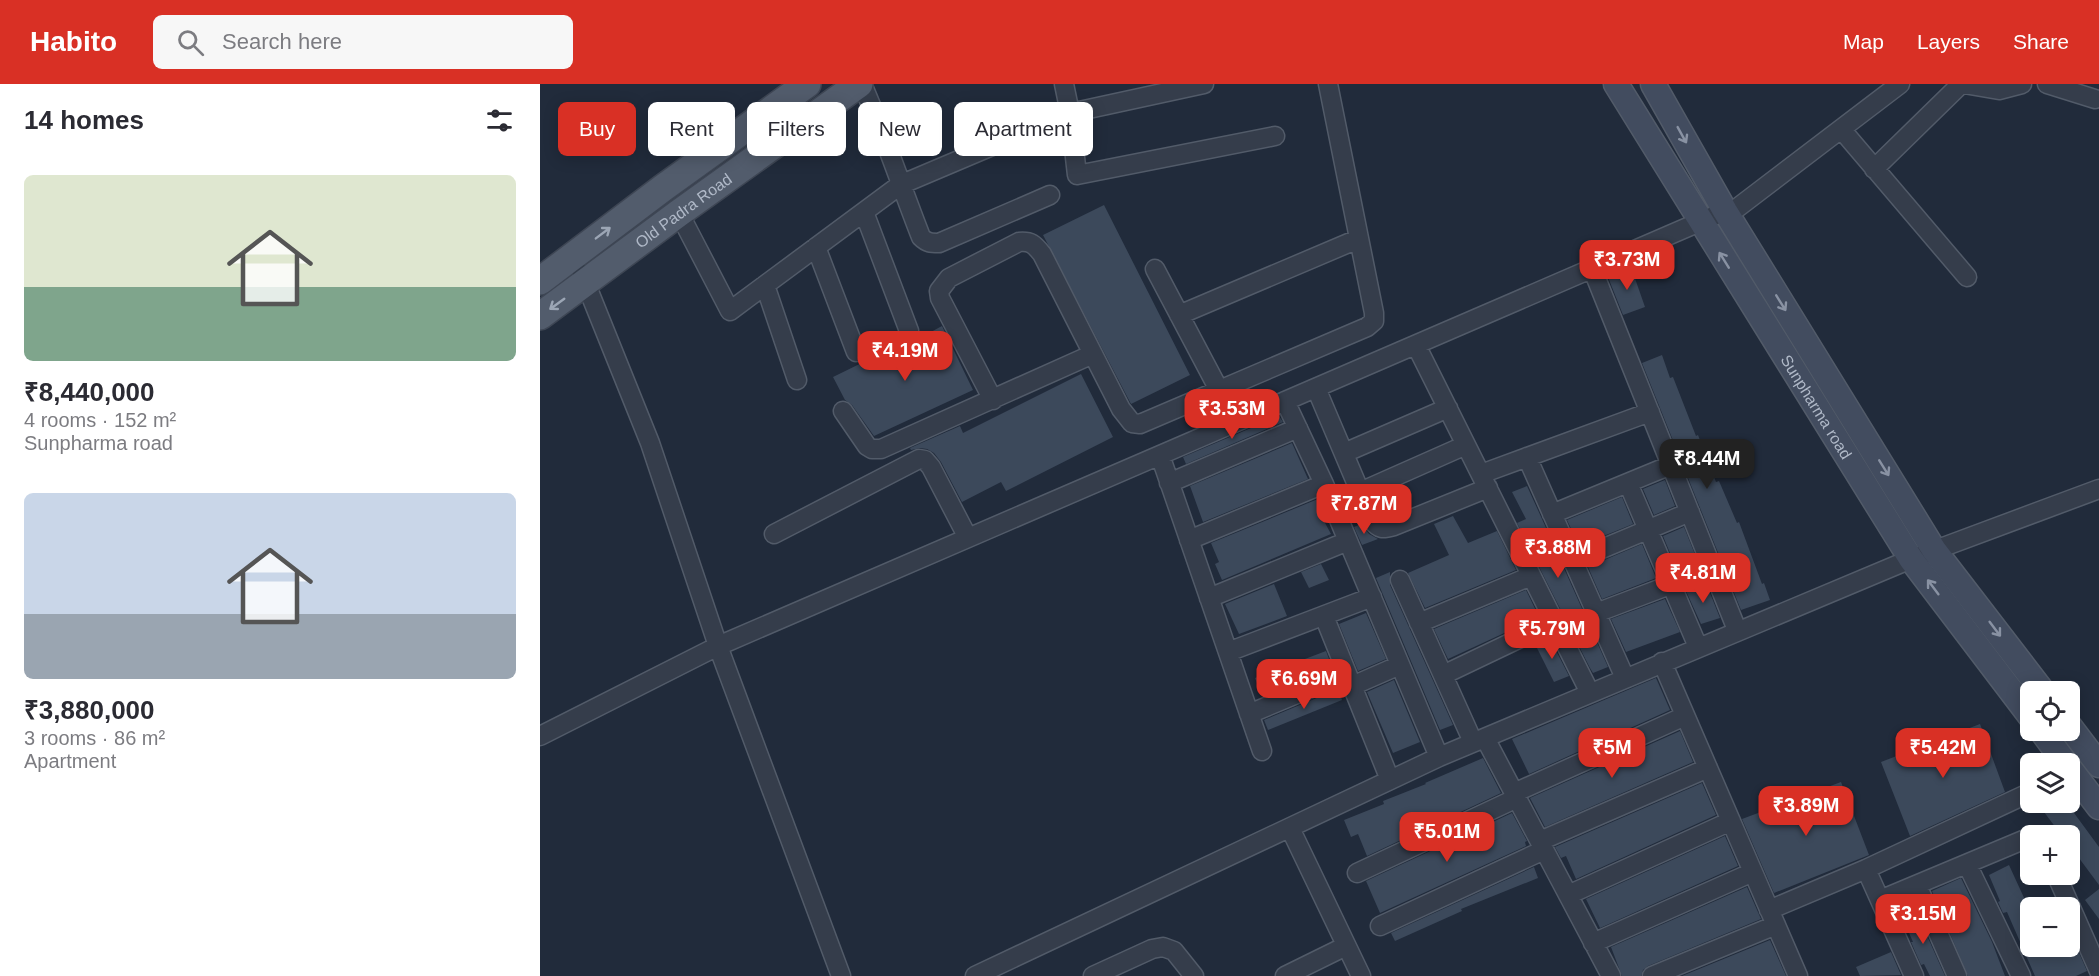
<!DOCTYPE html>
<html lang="en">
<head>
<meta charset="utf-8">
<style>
  :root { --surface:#fff; --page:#f7f7f7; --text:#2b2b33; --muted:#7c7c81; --accent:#d93025 }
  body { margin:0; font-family:Arial,sans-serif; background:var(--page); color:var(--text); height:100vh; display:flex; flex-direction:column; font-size:22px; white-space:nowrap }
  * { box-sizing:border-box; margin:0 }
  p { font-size:20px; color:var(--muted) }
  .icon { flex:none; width:33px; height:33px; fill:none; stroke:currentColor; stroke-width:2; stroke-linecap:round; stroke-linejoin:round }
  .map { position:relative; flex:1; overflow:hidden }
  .drawer { display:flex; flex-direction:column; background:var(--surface); width:540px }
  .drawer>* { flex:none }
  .top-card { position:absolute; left:18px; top:18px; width:570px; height:54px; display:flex; gap:12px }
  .buttons { position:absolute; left:1480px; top:597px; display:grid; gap:12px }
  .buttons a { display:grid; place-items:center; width:60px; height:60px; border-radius:9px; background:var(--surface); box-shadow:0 3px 15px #0003; font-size:30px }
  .price { position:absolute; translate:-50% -51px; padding:0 14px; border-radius:12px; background:var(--accent); color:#fff; font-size:20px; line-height:39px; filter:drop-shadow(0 2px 3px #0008) }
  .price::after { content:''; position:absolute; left:50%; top:36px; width:18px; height:14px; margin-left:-9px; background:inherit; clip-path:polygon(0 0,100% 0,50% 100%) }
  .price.on { background:#222; color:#fff }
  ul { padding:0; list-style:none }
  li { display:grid; align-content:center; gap:12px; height:318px; padding:0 24px }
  li span { display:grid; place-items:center; height:186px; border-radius:9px; color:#555 }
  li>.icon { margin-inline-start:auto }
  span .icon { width:108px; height:108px; fill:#fffc; stroke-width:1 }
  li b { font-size:26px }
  h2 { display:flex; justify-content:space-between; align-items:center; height:72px; padding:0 24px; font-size:26px }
  .chip { padding:0 21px; border-radius:9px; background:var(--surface); box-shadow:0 3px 15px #0003; font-size:21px; line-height:54px }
  .chip.on { background:var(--accent); color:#fff }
  header { display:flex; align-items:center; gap:36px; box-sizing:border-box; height:84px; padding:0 30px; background:var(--accent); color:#fff }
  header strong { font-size:28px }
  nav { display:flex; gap:33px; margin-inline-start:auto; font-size:21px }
  .search { width:420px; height:54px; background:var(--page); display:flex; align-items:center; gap:15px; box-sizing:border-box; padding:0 21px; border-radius:9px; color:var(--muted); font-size:22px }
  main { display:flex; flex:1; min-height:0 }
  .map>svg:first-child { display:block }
  .building { fill:#3c495b }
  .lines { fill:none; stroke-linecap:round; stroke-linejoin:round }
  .street-casing { stroke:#525b69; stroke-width:21 }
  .secondary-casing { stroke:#525b69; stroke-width:27 }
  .primary-casing { stroke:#3e4654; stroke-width:30 }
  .street { stroke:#353d4b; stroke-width:18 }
  .secondary { stroke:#424c5f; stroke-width:24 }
  .primary { stroke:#525c6c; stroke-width:27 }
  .oneway { stroke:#8992a3 }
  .oneway2 { stroke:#9ca6b5 }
  .labels { text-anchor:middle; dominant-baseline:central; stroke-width:4.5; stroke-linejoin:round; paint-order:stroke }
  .street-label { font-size:16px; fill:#afb8c7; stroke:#1a2230 }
</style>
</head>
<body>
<header>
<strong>Habito</strong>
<div class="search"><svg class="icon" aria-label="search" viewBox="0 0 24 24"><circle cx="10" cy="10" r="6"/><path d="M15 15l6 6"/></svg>Search here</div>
<nav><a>Map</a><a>Layers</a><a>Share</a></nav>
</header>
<main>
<section class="drawer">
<h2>14 homes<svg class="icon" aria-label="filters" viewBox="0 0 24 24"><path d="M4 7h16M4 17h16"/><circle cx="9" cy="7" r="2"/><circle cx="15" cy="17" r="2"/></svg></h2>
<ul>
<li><span style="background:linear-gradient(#dfe7d0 60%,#7fa58c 0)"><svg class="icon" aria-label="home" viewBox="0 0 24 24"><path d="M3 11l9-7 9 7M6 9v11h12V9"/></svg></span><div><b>₹8,440,000</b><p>4 rooms · 152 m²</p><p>Sunpharma road</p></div></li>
<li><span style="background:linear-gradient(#c9d6e8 65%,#9aa5b1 0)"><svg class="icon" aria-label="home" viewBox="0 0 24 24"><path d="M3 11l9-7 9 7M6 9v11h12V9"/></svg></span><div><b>₹3,880,000</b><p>3 rooms · 86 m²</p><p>Apartment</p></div></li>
</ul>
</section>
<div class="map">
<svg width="1559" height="892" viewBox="0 0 1559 892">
  <rect width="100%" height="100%" fill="#212b3b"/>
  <path class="building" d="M 564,121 L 650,291 L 591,320 L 503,151 Z
    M 1091,183 L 1105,223 L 1083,231 L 1068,193 Z
    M 402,242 L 433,306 L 334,352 L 312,321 L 305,316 L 293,293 L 342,269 L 343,271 L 374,257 Z
    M 1122,271 L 1130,294 L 1133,293 L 1156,352 L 1158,351 L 1176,398 L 1179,397 L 1197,439 L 1199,438 L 1222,500 L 1224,499 L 1230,516 L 1201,526 L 1102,279 Z
    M 541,290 L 573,353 L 466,407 L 461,398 L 422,418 L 401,378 L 394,369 L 387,365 L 380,364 L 371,366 L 370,364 L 420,342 L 423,349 Z
    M 739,332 L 743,338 L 646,380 L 643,373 Z
    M 752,359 L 768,395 L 663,438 L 650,402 Z
    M 1125,396 L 1135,422 L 1114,431 L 1103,405 Z
    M 987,402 L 1002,435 L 1068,583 L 1053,589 L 1050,584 L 977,439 L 986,435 L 972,408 Z
    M 1082,413 L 1093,440 L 1039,462 L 1027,436 Z
    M 778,415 L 782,425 L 778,426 L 791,450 L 682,496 L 675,480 L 679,478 L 671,459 Z
    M 913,432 L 928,459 L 957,447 L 976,486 L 885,524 L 868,489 L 909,471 L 894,440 Z
    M 821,440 L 829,450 L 838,455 L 822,461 L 814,443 Z
    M 1144,443 L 1158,478 L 1137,486 L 1123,452 Z
    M 1102,460 L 1116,494 L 1062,515 L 1048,483 Z
    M 781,480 L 789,496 L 769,504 L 761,488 Z
    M 850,488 L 850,501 L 913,641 L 900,646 L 836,494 Z
    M 1166,499 L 1180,534 L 1161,540 L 1146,507 Z
    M 734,500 L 747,532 L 699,550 L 685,520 Z
    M 986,506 L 999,533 L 908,575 L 894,545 Z
    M 1125,515 L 1140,548 L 1086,568 L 1071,535 Z
    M 826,529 L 846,575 L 818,587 L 799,540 Z
    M 1009,553 L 1029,592 L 1014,598 L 995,560 Z
    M 786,567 L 792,583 L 722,612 L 715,594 Z
    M 1116,594 L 1130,626 L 989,690 L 972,655 Z
    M 854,596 L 880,658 L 853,669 L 827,608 Z
    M 798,605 L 802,616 L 728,646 L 724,636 Z
    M 1440,640 L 1465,708 L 1370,752 L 1341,678 Z
    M 1140,647 L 1153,678 L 1005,743 L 990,714 Z
    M 943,674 L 961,709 L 827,772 L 818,750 L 811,753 L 804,736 L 844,720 L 843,717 L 886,700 L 885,699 Z
    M 1301,698 L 1329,771 L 1234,809 L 1202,735 Z
    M 1162,699 L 1176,731 L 1036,795 L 1026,772 L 1021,774 L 1015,763 Z
    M 1508,718 L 1526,718 L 1559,763 L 1559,801 L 1530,762 L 1530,752 L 1522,752 L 1501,724 Z
    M 972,729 L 987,757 L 985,758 L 986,762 L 840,829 L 826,797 Z
    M 1185,752 L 1198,782 L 1060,844 L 1046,815 Z
    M 1469,781 L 1491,829 L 1491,862 L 1536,862 L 1547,887 L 1536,892 L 1495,892 L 1467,828 L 1463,829 L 1458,818 L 1460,817 L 1449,791 Z
    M 994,783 L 998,794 L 921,825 L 922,827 L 855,857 L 851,849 Z
    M 1421,794 L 1452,858 L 1465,892 L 1428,892 L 1392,807 Z
    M 1207,803 L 1221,835 L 1108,882 L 1103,886 L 1101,892 L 1082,892 L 1071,863 Z
    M 1559,805 L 1559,835 L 1545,816 Z
    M 1376,827 L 1405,892 L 1390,892 L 1384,880 L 1381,881 L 1371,858 L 1373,858 L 1362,833 Z
    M 1230,856 L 1246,892 L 1142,892 Z
    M 1351,868 L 1361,891 L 1320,892 L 1316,883 Z"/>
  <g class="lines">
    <g class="street-casing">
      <path id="street" d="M 322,0 C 344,50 361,102 381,153 C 387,159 391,159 399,159 L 510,111
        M 524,0 L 530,29 L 537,91 L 735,52
        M 1424,0 L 1459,6 L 1482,0
        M 1507,0 L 1555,15
        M 1301,45 L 1427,193
        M 1334,85 L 1421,0
        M 324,128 L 369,247
        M 139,129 L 190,227 L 360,101 L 530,29 L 664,0
        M 1188,131 L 1360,0
        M 276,163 L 316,268
        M 1052,184 L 1197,546
        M 615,185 L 679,306
        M 42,190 L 110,359 L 178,562 L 301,892
        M 225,201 L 257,296
        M 639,231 L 818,155
        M 876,261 L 1050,609
        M 776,304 L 832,436 C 839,446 843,445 854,442 L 948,404
        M 453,316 L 400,214 L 399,207 L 409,194 L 479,158 C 491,157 494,160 502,170 L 581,325 L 592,339 L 600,340 L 827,243 L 834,237 L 834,229 L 788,0
        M 745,317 L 784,400 L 899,673
        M 303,327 L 327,362 L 332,365 L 341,365 L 553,270
        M 804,369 L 908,324
        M 620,371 L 722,667
        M 987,373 L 1085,594
        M 941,390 L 1110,328
        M 629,399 L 758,344
        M 1088,399 L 1158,563
        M 820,408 L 926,361
        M 1012,430 L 1131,381
        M 234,450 L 379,375 L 385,376 L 391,383 L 428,454
        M 649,456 L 784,400
        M 1033,477 L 1150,428
        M 860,496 L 933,658
        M 669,514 L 808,457
        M 1056,529 L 1172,485
        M 784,532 L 850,696
        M 879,539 L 991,492
        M 688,568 L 832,513
        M 1122,578 L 1258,892
        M 903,591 L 1014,538
        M 812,602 L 860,581
        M 709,630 L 807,589
        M 0,652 L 178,562 L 1185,127
        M 945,654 L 1071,892
        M 974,709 L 1145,632
        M 750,744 L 821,892
        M 1000,757 L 1168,684
        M 1427,780 L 1481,892
        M 1326,785 L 1374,892
        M 817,789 L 977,714
        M 1516,790 L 1559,887
        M 1377,801 L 1417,892
        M 1028,811 L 1191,737
        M 1340,816 L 1488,754 L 1491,755
        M 1229,826 L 1326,785 L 1491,708
        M 840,842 L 1004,766
        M 1053,859 L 1213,788
        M 435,892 L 899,673 L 1371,475 L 1559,405
        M 553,892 L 612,865 L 623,863 L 634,867 L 654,892
        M 745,892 L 806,862
        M 1112,892 L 1236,841"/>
    </g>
    <g class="secondary-casing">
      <g id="secondary">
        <path id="s1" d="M 1076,0 L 1371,475 L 1491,633"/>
        <path d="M 1113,0 L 1185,127 L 1394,466 L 1503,608"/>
        <path d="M 1530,643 L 1559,681"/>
        <path d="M 1501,646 L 1526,680"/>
        <path d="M 1530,685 L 1559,723"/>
      </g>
    </g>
    <g class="primary-casing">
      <g id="primary">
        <path d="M 0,197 L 123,104 L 267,0"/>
        <path id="s2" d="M 0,232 L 139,129 L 319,0"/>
      </g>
    </g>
    <use href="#street" class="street"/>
    <use href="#secondary" class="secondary"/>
    <use href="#primary" class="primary"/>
  </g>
  <defs><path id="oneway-shaft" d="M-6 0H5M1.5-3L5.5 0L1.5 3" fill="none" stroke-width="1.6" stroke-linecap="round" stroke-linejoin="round" transform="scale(1.5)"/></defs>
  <g class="oneway">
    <use href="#oneway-shaft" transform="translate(1142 51) rotate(61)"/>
    <use href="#oneway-shaft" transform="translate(1184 176) rotate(-122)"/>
    <use href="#oneway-shaft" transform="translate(1241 219) rotate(58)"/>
    <use href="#oneway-shaft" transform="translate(1344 384) rotate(58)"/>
    <use href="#oneway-shaft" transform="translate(1393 503) rotate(-127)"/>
    <use href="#oneway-shaft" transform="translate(1455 545) rotate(53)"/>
  </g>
  <g class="oneway2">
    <use href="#oneway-shaft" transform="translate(63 149) rotate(-37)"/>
    <use href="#oneway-shaft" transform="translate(17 220) rotate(144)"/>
  </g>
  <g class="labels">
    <g class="street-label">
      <text stroke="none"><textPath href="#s2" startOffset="178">Old Padra Road</textPath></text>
      <text stroke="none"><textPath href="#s1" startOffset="380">Sunpharma road</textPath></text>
    </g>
  </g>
</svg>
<div class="buttons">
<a><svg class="icon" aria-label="locate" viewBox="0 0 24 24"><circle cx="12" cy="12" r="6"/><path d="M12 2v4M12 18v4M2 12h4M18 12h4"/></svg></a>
<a><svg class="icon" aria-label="layers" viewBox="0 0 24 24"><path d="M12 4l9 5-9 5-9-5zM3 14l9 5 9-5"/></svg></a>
<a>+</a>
<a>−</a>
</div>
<b class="price" style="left:1087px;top:207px">₹3.73M</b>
<b class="price" style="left:365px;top:298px">₹4.19M</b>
<b class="price" style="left:692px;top:356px">₹3.53M</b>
<b class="price on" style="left:1167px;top:406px">₹8.44M</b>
<b class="price" style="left:824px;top:451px">₹7.87M</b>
<b class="price" style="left:1018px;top:495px">₹3.88M</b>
<b class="price" style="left:1163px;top:520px">₹4.81M</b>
<b class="price" style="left:1012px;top:576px">₹5.79M</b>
<b class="price" style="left:764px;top:626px">₹6.69M</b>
<b class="price" style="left:1072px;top:695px">₹5M</b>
<b class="price" style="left:1403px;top:695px">₹5.42M</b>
<b class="price" style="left:1266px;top:753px">₹3.89M</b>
<b class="price" style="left:907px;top:779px">₹5.01M</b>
<b class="price" style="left:1383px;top:861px">₹3.15M</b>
<div class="top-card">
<a class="chip on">Buy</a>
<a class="chip">Rent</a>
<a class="chip">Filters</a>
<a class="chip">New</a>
<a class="chip">Apartment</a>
</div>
</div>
</main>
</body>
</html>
